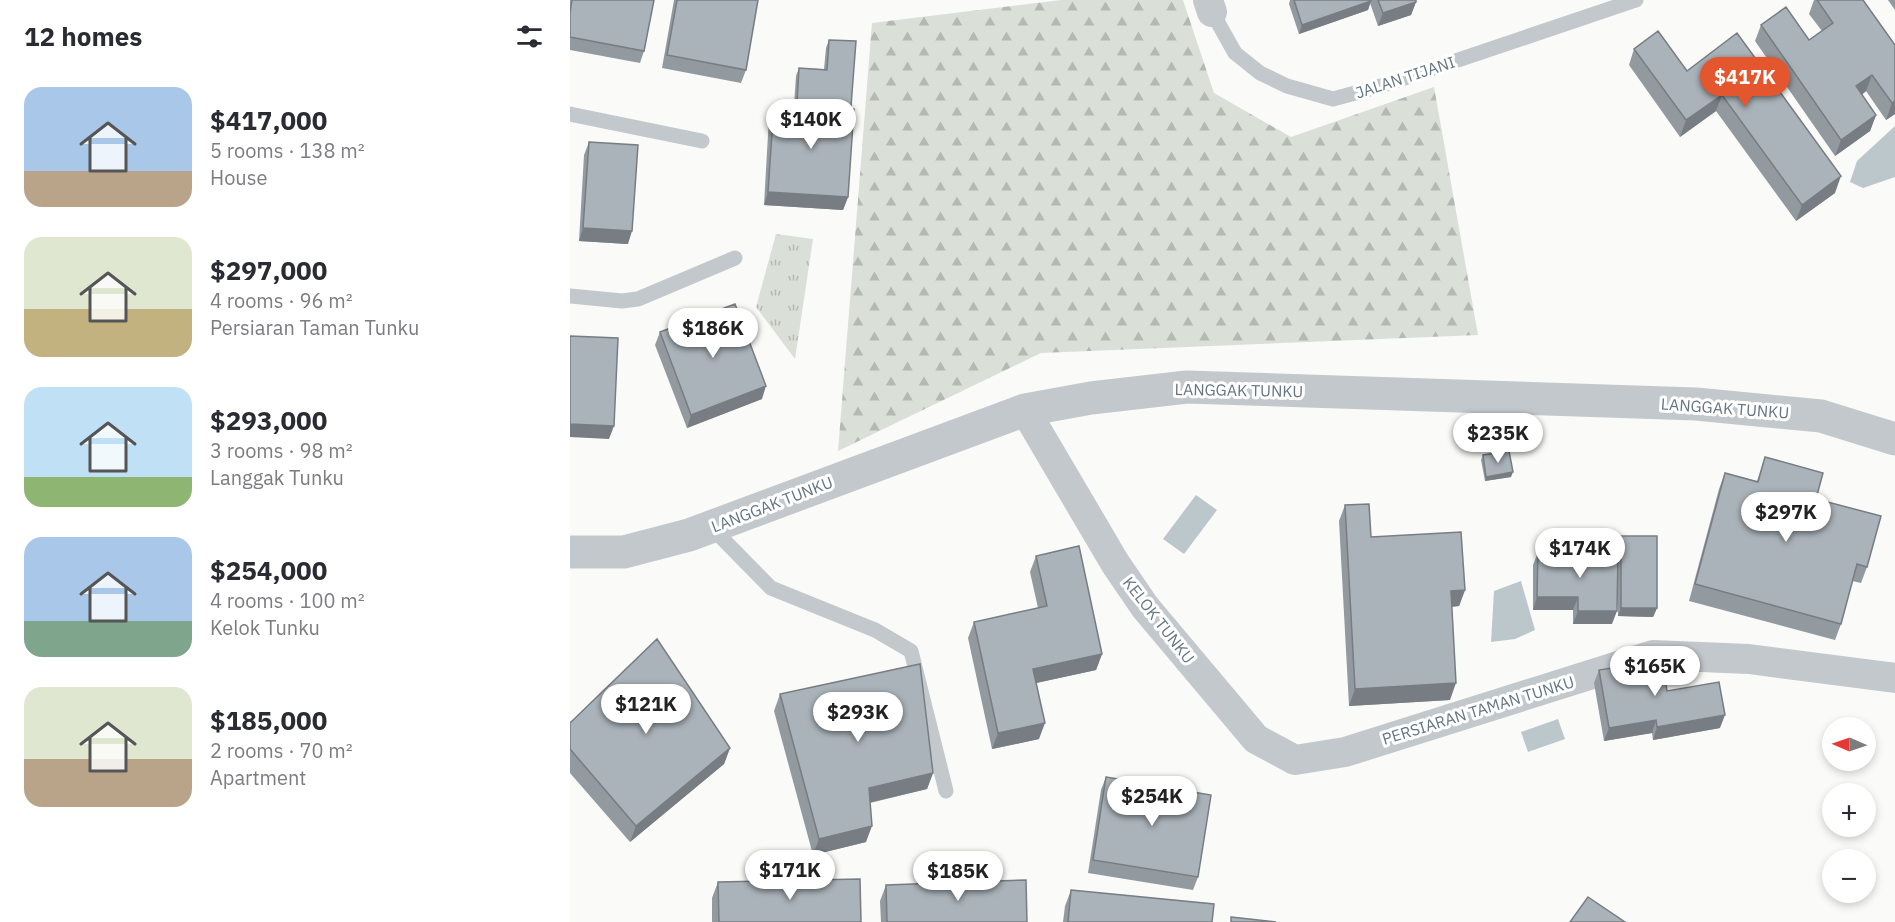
<!DOCTYPE html>
<html lang="en">
<head>
<meta charset="utf-8">
<style>
  :root { --surface:#fff; --page:#f7f7f7; --text:#2b2b33; --muted:#7c7c81; --accent:#e4572e }
  body { margin:0; font-family:"IBM Plex Sans",sans-serif; background:var(--page); color:var(--text); height:100vh; display:flex; flex-direction:column; font-size:22px; white-space:nowrap }
  * { box-sizing:border-box; margin:0 }
  p { font-size:20px; color:var(--muted) }
  .icon { flex:none; width:33px; height:33px; fill:none; stroke:currentColor; stroke-width:2; stroke-linecap:round; stroke-linejoin:round }
  .map { position:relative; flex:1; overflow:hidden }
  .side { display:flex; flex-direction:column; background:var(--surface); width:570px }
  .side>* { flex:none }
  .needle { width:39px; rotate:272deg }
  .tools { position:absolute; left:1252px; top:717px; display:grid; gap:12px }
  .tools a { display:grid; place-items:center; width:54px; height:54px; border-radius:50%; background:var(--surface); box-shadow:0 3px 9px #0003; font-size:30px }
  .price { position:absolute; translate:-50% -51px; padding:0 14px; border-radius:21px; background:#fff; color:#222; font-size:20px; line-height:39px; filter:drop-shadow(0 2px 3px #0008) }
  .price::after { content:''; position:absolute; left:50%; top:36px; width:18px; height:14px; margin-left:-9px; background:inherit; clip-path:polygon(0 0,100% 0,50% 100%) }
  .price.current { background:var(--accent); color:#fff }
  ul { padding:0; list-style:none }
  li { display:flex; align-items:center; gap:18px; height:150px; padding:0 24px }
  li span { display:grid; place-items:center; flex:none; width:168px; height:120px; border-radius:18px; color:#555 }
  li>.icon { margin-inline-start:auto }
  span .icon { width:72px; height:72px; fill:#fffc; stroke-width:1 }
  li b { font-size:26px }
  h2 { display:flex; justify-content:space-between; align-items:center; height:72px; padding:0 24px; font-size:26px }
  main { display:flex; flex:1; min-height:0 }
  .map>svg:first-child { display:block }
  .forest { fill:url(#forest-firs) }
  .park { fill:url(#park-tufts) }
  .water { fill:#bbc7cb }
  .lines { fill:none; stroke-linecap:round; stroke-linejoin:round }
  .service { stroke:#c3c8cc; stroke-width:15 }
  .minor { stroke:#c3c8cc; stroke-width:30 }
  .tertiary { stroke:#c3c8cc; stroke-width:33 }
  .wall { fill:#929a9f }
  .shaded-wall { fill:#777d82 }
  .building { fill:#aab3b9; stroke:#777d82; stroke-width:1.5 }
  .labels { text-anchor:middle; dominant-baseline:central; stroke-width:6; stroke-linejoin:round; paint-order:stroke }
  .street-label { font-size:16px; fill:#657683; stroke:#fff }
</style>
</head>
<body>
<main>
<section class="side">
<h2>12 homes<svg class="icon" aria-label="filters" viewBox="0 0 24 24"><path d="M4 7h16M4 17h16"/><circle cx="9" cy="7" r="2"/><circle cx="15" cy="17" r="2"/></svg></h2>
<ul>
<li><span style="background:linear-gradient(#a9c7e8 70%,#b9a48a 0)"><svg class="icon" aria-label="home" viewBox="0 0 24 24"><path d="M3 11l9-7 9 7M6 9v11h12V9"/></svg></span><div><b>$417,000</b><p>5 rooms · 138 m²</p><p>House</p></div></li>
<li><span style="background:linear-gradient(#dfe7d0 60%,#c2b280 0)"><svg class="icon" aria-label="home" viewBox="0 0 24 24"><path d="M3 11l9-7 9 7M6 9v11h12V9"/></svg></span><div><b>$297,000</b><p>4 rooms · 96 m²</p><p>Persiaran Taman Tunku</p></div></li>
<li><span style="background:linear-gradient(#bfe0f5 75%,#8fb573 0)"><svg class="icon" aria-label="home" viewBox="0 0 24 24"><path d="M3 11l9-7 9 7M6 9v11h12V9"/></svg></span><div><b>$293,000</b><p>3 rooms · 98 m²</p><p>Langgak Tunku</p></div></li>
<li><span style="background:linear-gradient(#a9c7e8 70%,#7fa58c 0)"><svg class="icon" aria-label="home" viewBox="0 0 24 24"><path d="M3 11l9-7 9 7M6 9v11h12V9"/></svg></span><div><b>$254,000</b><p>4 rooms · 100 m²</p><p>Kelok Tunku</p></div></li>
<li><span style="background:linear-gradient(#dfe7d0 60%,#b9a48a 0)"><svg class="icon" aria-label="home" viewBox="0 0 24 24"><path d="M3 11l9-7 9 7M6 9v11h12V9"/></svg></span><div><b>$185,000</b><p>2 rooms · 70 m²</p><p>Apartment</p></div></li>
</ul>
</section>
<div class="map">
<svg width="1325" height="922" viewBox="0 0 1325 922">
  <defs>
    <pattern id="forest-firs" width="22" height="20" patternUnits="userSpaceOnUse" patternTransform="scale(1.5)"><rect width="22" height="20" fill="#dadfd7"/><path d="M5 1l3.5 6h-7zM16 11l3.5 6h-7z" fill="#b4b9b4"/></pattern>
    <pattern id="park-tufts" width="24" height="20" patternUnits="userSpaceOnUse" patternTransform="scale(1.5)"><rect width="24" height="20" fill="#dadfd7"/><path d="M3 7l-1-3M5 7V3M7 7l1-3M15 17l-1-3M17 17v-4M19 17l1-3" fill="none" stroke="#b4b9b4"/></pattern>
  </defs>
  <rect width="100%" height="100%" fill="#fafaf8"/>
  <path class="forest" d="M 491,0 L 613,0 L 644,93 L 721,137 L 864,87 L 908,335 L 471,353 L 268,451 L 302,23 Z"/>
  <path class="park" d="M 206,234 L 243,239 L 225,359 L 186,307 Z"/>
  <path class="water" d="M 1325,126 L 1325,177 L 1293,188 L 1280,182 L 1287,161 Z
    M 626,495 L 647,510 L 614,554 L 593,539 Z
    M 951,581 L 965,630 L 945,639 L 921,642 L 924,591 Z
    M 988,719 L 995,739 L 958,752 L 951,732 Z"/>
  <g class="lines">
    <path class="service" d="M 642,12 L 665,53 L 690,73 L 717,86 L 763,99 L 811,86 L 1066,0
      M 0,114 L 132,141
      M 0,296 L 52,301 L 68,299 L 165,258
      M 141,527 L 201,588 L 305,630 L 341,651 L 376,791"/>
    <path class="minor" d="M 638,0 L 642,12
      M 455,410 L 545,563 L 575,607 L 686,739 L 725,760 L 775,752 L 1083,655 L 1179,659 L 1325,678"/>
    <path class="tertiary" d="M 0,552 L 54,552 L 119,535 L 455,410 L 521,398 L 617,387 L 1126,404 L 1251,416 L 1325,439"/>
  </g>
  <path class="wall" d="M 0,0 L 84,0 L 74,51 L 70,63 L 0,50 Z
    M 104,0 L 188,0 L 176,70 L 171,83 L 92,68 Z
    M 720,0 L 846,0 L 846,2 L 841,15 L 808,26 L 800,3 L 798,10 L 729,34 L 719,4 Z
    M 1244,0 L 1293,0 L 1325,114 L 1316,120 L 1296,91 L 1292,95 L 1306,115 L 1300,131 L 1265,156 L 1185,41 L 1191,25 L 1239,40 L 1252,31 L 1239,14 Z
    M 1318,0 L 1325,0 L 1325,10 Z
    M 1167,33 L 1265,193 L 1226,221 L 1146,111 L 1110,137 L 1059,65 L 1064,49 L 1117,71 Z
    M 259,40 L 280,109 L 278,197 L 273,210 L 194,205 L 199,117 L 204,104 L 224,105 L 226,76 L 229,68 L 254,69 L 256,48 Z
    M 19,142 L 58,244 L 9,241 L 14,155 Z
    M 90,332 L 192,399 L 117,428 L 85,345 Z
    M 913,455 L 941,477 L 915,481 L 911,460 Z
    M 1195,457 L 1246,499 L 1297,567 L 1291,583 L 1282,581 L 1271,624 L 1265,640 L 1119,601 L 1149,489 L 1155,473 L 1187,481 Z
    M 775,505 L 801,537 L 895,590 L 889,606 L 882,607 L 880,700 L 779,706 L 769,521 Z
    M 1051,536 L 1087,608 L 1083,617 L 1048,616 L 1048,545 Z
    M 968,552 L 1042,624 L 1003,624 L 1003,610 L 963,610 L 963,565 Z
    M 466,556 L 532,654 L 526,670 L 466,683 L 469,739 L 422,749 L 398,638 L 404,622 L 468,608 L 460,572 Z
    M 1029,670 L 1097,691 L 1150,728 L 1083,740 L 1082,733 L 1034,741 L 1024,683 Z
    M 210,694 L 363,773 L 357,789 L 300,803 L 296,842 L 243,855 L 204,711 Z
    M 0,723 L 160,748 L 154,764 L 60,842 L 0,773 Z
    M 536,777 L 628,877 L 623,890 L 518,873 L 531,790 Z
    M 148,882 L 291,922 L 142,922 L 142,898 Z
    M 316,885 L 457,922 L 311,922 L 310,901 Z
    M 501,890 L 642,922 L 493,922 L 495,906 Z"/>
  <path class="shaded-wall" d="M 801,1 L 798,10 L 729,34 L 732,25 Z
    M 846,2 L 841,15 L 808,26 L 813,13 Z
    M 1302,75 L 1296,91 L 1280,103 L 1286,86 Z
    M 1152,95 L 1146,111 L 1110,137 L 1116,120 Z
    M 1325,101 L 1325,114 L 1316,120 L 1322,103 Z
    M 227,102 L 281,106 L 278,114 L 224,111 Z
    M 1306,115 L 1300,131 L 1265,156 L 1271,140 Z
    M 1271,176 L 1265,193 L 1226,221 L 1232,205 Z
    M 198,192 L 278,197 L 273,210 L 194,205 Z
    M 13,228 L 62,231 L 58,244 L 9,241 Z
    M 196,386 L 192,399 L 117,428 L 121,415 Z
    M 0,424 L 44,426 L 39,439 L 0,437 Z
    M 943,472 L 941,477 L 915,481 L 916,477 Z
    M 895,590 L 889,606 L 875,607 L 881,591 Z
    M 967,597 L 1008,597 L 1003,610 L 963,610 Z
    M 1051,608 L 1087,608 L 1083,617 L 1048,616 Z
    M 1008,611 L 1047,611 L 1042,624 L 1003,624 Z
    M 532,654 L 526,670 L 457,685 L 463,669 Z
    M 886,683 L 880,700 L 779,706 L 785,689 Z
    M 1155,715 L 1150,728 L 1083,740 L 1087,727 Z
    M 1086,720 L 1082,733 L 1034,741 L 1039,728 Z
    M 475,723 L 469,739 L 422,749 L 428,733 Z
    M 160,748 L 154,764 L 60,842 L 66,826 Z
    M 363,773 L 357,789 L 293,804 L 299,788 Z
    M 302,826 L 296,842 L 243,855 L 249,839 Z"/>
  <path class="building" d="M 2,0 L 84,0 L 74,51 L 0,37 L 0,13 Z
    M 107,0 L 188,0 L 176,70 L 97,55 Z
    M 724,0 L 801,0 L 801,1 L 732,25 Z
    M 808,0 L 846,0 L 846,2 L 813,13 Z
    M 1247,0 L 1293,0 L 1325,45 L 1325,101 L 1322,103 L 1302,75 L 1286,86 L 1306,115 L 1271,140 L 1191,25 L 1216,7 L 1239,40 L 1263,23 Z
    M 1088,31 L 1117,71 L 1167,33 L 1271,176 L 1232,205 L 1152,95 L 1116,120 L 1064,49 Z
    M 259,40 L 286,41 L 281,106 L 227,102 L 229,68 L 257,70 Z
    M 204,104 L 284,109 L 278,197 L 198,192 Z
    M 19,142 L 68,145 L 62,231 L 13,228 Z
    M 165,304 L 196,386 L 121,415 L 90,332 Z
    M 0,336 L 48,338 L 44,426 L 0,424 Z
    M 939,451 L 943,472 L 916,477 L 913,455 Z
    M 1195,457 L 1253,473 L 1246,499 L 1311,516 L 1297,567 L 1287,564 L 1271,624 L 1125,584 L 1155,473 L 1188,482 Z
    M 799,504 L 801,537 L 891,532 L 895,590 L 881,591 L 886,683 L 785,689 L 775,505 Z
    M 1051,536 L 1087,536 L 1087,608 L 1051,608 Z
    M 509,546 L 532,654 L 463,669 L 475,723 L 428,733 L 404,622 L 477,606 L 466,556 Z
    M 968,552 L 1048,553 L 1047,611 L 1008,611 L 1008,597 L 967,597 Z
    M 87,639 L 160,748 L 66,826 L 0,749 L 0,723 Z
    M 1092,660 L 1097,691 L 1149,682 L 1155,715 L 1087,727 L 1086,720 L 1039,728 L 1029,670 Z
    M 350,664 L 363,773 L 299,788 L 302,826 L 249,839 L 210,694 Z
    M 536,777 L 641,795 L 628,877 L 523,860 Z
    M 290,879 L 291,922 L 149,922 L 148,882 Z
    M 456,880 L 457,922 L 317,922 L 316,885 Z
    M 501,890 L 644,904 L 642,922 L 498,922 Z
    M 1018,897 L 1055,922 L 1000,922 Z
    M 661,917 L 706,922 L 661,922 Z"/>
  <g class="labels">
    <g class="street-label">
      <text transform="translate(835 77) rotate(-18)">JALAN TIJANI</text>
      <text transform="translate(669 390) rotate(1)">LANGGAK TUNKU</text>
      <text transform="translate(1155 408) rotate(4)">LANGGAK TUNKU</text>
      <text transform="translate(202 504) rotate(-21)">LANGGAK TUNKU</text>
      <text transform="translate(589 620) rotate(52)">KELOK TUNKU</text>
      <text transform="translate(908 710) rotate(-17)">PERSIARAN TAMAN TUNKU</text>
    </g>
  </g>
</svg>
<div class="tools">
<a><svg class="needle" viewBox="-14 -14 28 28"><path d="M0-13l5 13h-10z" fill="#e53935"/><path d="M0 13l5-13h-10z" fill="#7c7c81"/></svg></a>
<a>+</a>
<a>−</a>
</div>
<b class="price current" style="left:1175px;top:108px">$417K</b>
<b class="price" style="left:241px;top:150px">$140K</b>
<b class="price" style="left:143px;top:359px">$186K</b>
<b class="price" style="left:928px;top:464px">$235K</b>
<b class="price" style="left:1216px;top:543px">$297K</b>
<b class="price" style="left:1010px;top:579px">$174K</b>
<b class="price" style="left:1085px;top:697px">$165K</b>
<b class="price" style="left:76px;top:735px">$121K</b>
<b class="price" style="left:288px;top:743px">$293K</b>
<b class="price" style="left:582px;top:827px">$254K</b>
<b class="price" style="left:220px;top:901px">$171K</b>
<b class="price" style="left:388px;top:902px">$185K</b>
</div>
</main>
</body>
</html>
